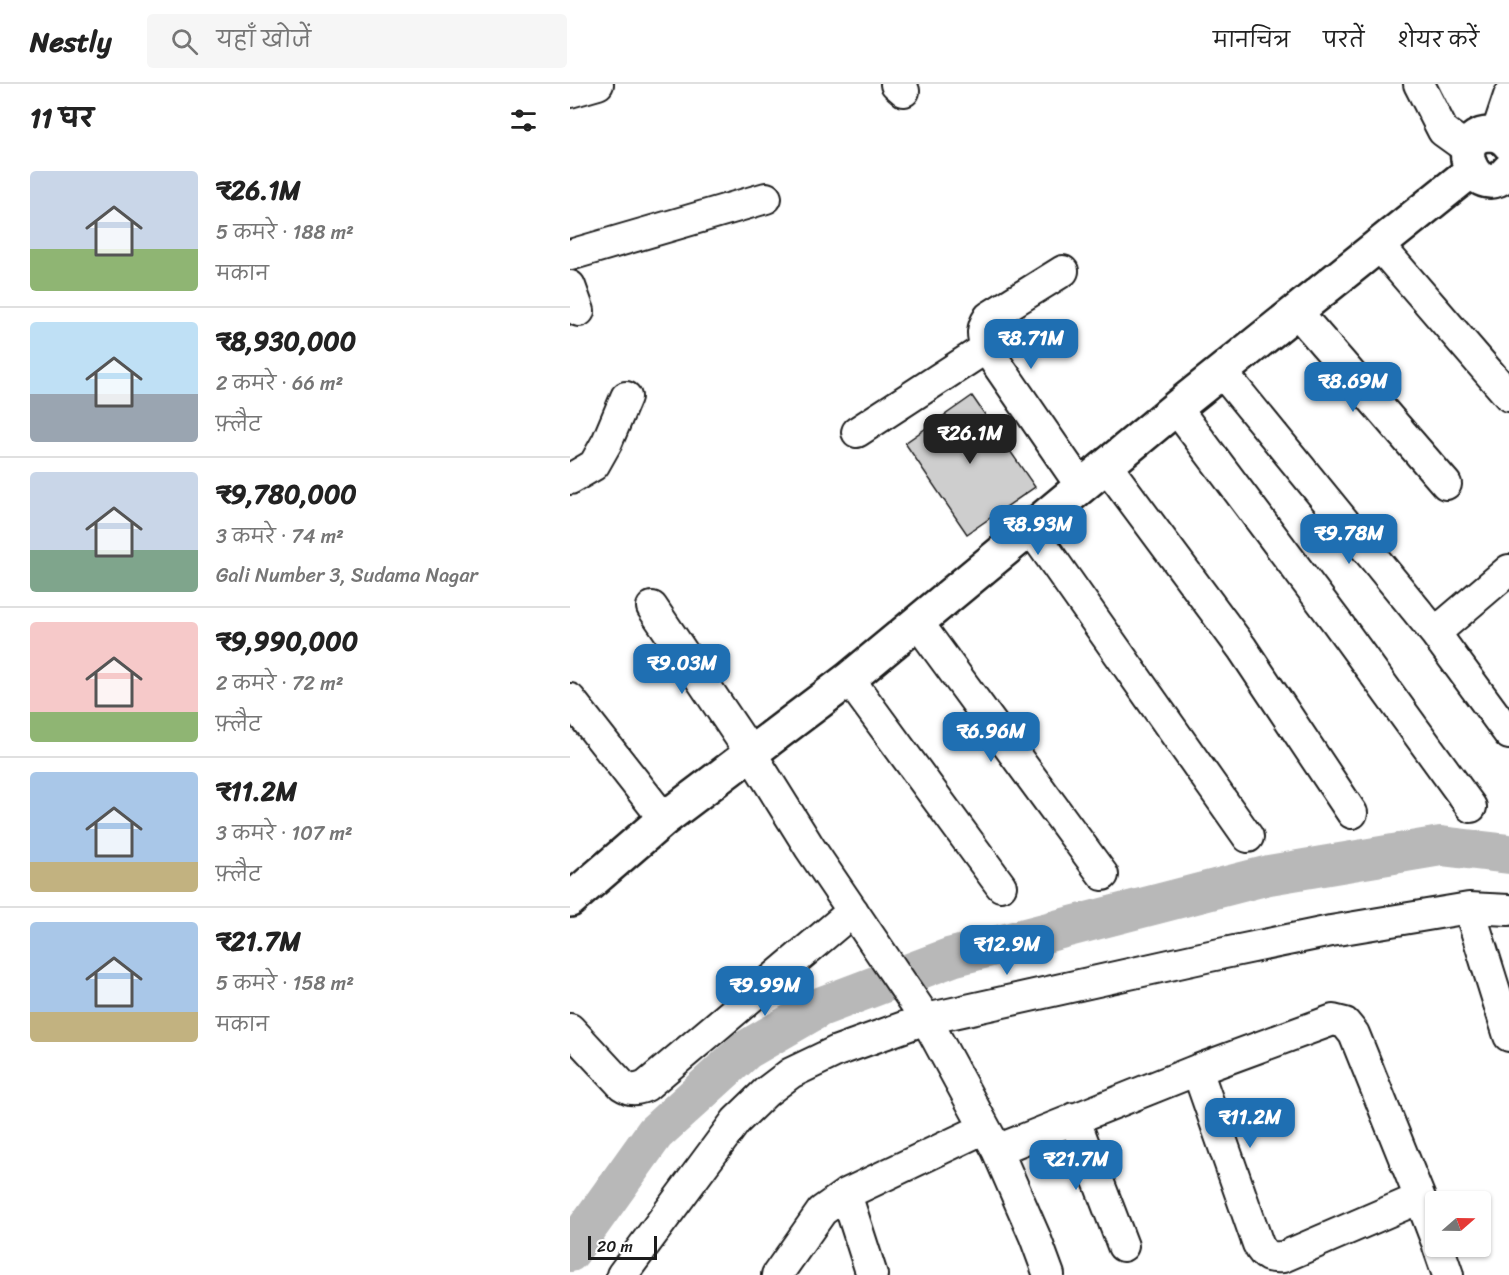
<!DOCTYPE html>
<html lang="hi">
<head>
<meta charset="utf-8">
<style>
  :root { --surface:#fff; --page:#f6f6f6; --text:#222; --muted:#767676; --line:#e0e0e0; --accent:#1f6fb2 }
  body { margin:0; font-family:Sriracha,"Playpen Sans Deva",sans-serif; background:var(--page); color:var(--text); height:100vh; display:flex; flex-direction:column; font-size:22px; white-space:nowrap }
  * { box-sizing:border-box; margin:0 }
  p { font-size:20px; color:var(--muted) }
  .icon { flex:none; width:33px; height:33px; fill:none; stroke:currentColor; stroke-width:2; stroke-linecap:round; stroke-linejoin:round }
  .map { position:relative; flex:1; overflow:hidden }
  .sheet { display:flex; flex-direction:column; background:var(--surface); width:570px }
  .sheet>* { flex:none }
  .needle { width:39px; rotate:70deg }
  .fabs { position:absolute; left:855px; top:1107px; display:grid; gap:12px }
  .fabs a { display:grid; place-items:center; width:66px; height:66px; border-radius:6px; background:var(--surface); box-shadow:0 2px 4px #0004; font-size:30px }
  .scale { position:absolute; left:18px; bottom:15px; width:69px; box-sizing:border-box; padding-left:6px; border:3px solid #1c1c1c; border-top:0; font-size:16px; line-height:21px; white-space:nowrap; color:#1c1c1c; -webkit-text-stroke:4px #fff; paint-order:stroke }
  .price { position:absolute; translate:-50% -51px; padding:0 14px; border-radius:12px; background:var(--accent); color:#fff; font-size:20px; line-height:39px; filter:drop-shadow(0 2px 3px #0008) }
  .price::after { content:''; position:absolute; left:50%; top:36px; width:18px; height:14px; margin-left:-9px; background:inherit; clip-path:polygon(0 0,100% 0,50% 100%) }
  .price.selected { background:#222; color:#fff }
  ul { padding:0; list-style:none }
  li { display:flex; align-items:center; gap:18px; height:150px; padding:0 30px }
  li+li { border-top:2px solid var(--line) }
  li span { display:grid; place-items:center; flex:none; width:168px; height:120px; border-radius:6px; color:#555 }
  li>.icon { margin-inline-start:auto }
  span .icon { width:72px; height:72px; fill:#fffc; stroke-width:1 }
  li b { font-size:26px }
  h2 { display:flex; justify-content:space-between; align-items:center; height:72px; padding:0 30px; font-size:26px }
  header { display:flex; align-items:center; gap:36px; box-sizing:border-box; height:84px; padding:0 30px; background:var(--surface); border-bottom:2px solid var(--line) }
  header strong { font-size:28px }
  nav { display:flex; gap:33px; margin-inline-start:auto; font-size:21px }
  .search { width:420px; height:54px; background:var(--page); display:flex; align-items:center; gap:15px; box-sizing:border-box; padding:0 21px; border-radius:6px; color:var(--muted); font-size:22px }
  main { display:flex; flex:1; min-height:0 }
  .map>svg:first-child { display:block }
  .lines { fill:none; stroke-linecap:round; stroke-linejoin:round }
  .river { stroke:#b8b8b8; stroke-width:40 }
  .building { fill:#cecece; stroke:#1c1c1c; stroke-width:1.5 }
  .minor-casing { stroke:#1c1c1c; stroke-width:34 }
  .major-casing { stroke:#1c1c1c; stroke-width:38 }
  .minor { stroke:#fff; stroke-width:30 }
  .major { stroke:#fff; stroke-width:33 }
</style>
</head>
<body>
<header>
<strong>Nestly</strong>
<div class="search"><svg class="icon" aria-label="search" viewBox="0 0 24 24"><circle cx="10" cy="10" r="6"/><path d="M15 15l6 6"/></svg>यहाँ खोजें</div>
<nav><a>मानचित्र</a><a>परतें</a><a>शेयर करें</a></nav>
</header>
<main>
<section class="sheet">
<h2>11 घर<svg class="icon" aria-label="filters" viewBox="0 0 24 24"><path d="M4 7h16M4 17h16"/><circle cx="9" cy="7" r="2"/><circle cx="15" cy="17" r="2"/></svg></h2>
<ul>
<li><span style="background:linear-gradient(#c9d6e8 65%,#8fb573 0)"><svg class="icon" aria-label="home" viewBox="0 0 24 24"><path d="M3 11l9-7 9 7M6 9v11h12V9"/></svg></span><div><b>₹26.1M</b><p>5 कमरे · 188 m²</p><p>मकान</p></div></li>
<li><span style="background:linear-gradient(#bfe0f5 60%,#9aa5b1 0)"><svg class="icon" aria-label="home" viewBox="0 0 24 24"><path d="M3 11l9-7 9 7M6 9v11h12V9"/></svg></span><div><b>₹8,930,000</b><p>2 कमरे · 66 m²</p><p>फ़्लैट</p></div></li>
<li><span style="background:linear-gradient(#c9d6e8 65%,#7fa58c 0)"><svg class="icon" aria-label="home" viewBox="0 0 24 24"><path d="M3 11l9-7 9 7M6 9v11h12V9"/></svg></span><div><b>₹9,780,000</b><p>3 कमरे · 74 m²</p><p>Gali Number 3, Sudama Nagar</p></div></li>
<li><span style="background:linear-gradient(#f6c9c9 75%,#8fb573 0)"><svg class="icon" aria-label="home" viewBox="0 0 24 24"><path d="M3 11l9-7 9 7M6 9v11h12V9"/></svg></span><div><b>₹9,990,000</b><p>2 कमरे · 72 m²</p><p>फ़्लैट</p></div></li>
<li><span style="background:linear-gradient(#a9c7e8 75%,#c2b280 0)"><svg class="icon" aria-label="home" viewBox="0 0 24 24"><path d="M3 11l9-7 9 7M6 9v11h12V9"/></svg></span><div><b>₹11.2M</b><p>3 कमरे · 107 m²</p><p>फ़्लैट</p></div></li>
<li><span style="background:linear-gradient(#a9c7e8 75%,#c2b280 0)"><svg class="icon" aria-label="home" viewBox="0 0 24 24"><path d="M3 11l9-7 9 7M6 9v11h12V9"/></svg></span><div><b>₹21.7M</b><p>5 कमरे · 158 m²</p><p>मकान</p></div></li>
</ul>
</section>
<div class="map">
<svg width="939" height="1191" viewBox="0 0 939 1191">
  <rect width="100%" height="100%" fill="#fff"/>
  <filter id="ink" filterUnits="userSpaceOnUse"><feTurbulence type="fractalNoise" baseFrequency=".0167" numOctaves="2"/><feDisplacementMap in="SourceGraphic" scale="12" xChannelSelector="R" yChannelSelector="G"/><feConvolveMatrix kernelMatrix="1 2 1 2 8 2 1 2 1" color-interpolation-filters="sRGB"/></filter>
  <g filter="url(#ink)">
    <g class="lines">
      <path class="river" d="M 0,1168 L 85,1049 L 176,966 L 250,923 L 382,873 L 699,791 L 871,762 L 939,770"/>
    </g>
    <path class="building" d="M 402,312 L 465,403 L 397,450 L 335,359 Z"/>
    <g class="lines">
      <g class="minor-casing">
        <path id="minor" d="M 326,0 L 334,7
          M 849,0 L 873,47 L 898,65
          M 0,8 L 28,0
          M 926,51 L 939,12
          M 808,160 L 939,312
          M 0,171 L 196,114
          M 493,187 L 419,233 C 411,245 412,251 416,264 L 511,402
          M 0,202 L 9,227
          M 726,227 L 876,400
          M 652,288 L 865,549 L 939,650
          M 606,324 L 766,537 L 901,723
          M 287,348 L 416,264
          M 536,381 L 672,564 L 782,729
          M 0,395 L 24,381 L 37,358 L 56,313
          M 461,445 L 678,753
          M 82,523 L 182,671 L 240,764 L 356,935 L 427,1066 L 465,1153 L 479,1191
          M 348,539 L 533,791
          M 865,549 L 939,486
          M 279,595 L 431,802
          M 0,615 L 94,735
          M 899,824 L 939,952
          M 0,945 L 52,1001 C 61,1007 66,1006 76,1002 L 283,827
          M 627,986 L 688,1160 C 694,1173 700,1174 713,1173 L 850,1114
          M 504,1034 L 553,1162
          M 427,1066 L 627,986 L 763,936 L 775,939 L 784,950 L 850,1114 L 866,1156
          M 276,1110 L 302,1191
          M 868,1162 L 878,1191
          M 52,1191 L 166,1037 L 196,1008 L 221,989 L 267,967 L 356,935 L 640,872 L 761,847 L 899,824 L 939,826
          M 207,1191 L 252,1127 L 276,1110 L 415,1044"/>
      </g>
      <g class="major-casing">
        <path id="major" d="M 939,60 C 934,53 927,50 919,50 C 875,52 908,124 939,86
          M 0,816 L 94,735 L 279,595 L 606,324 L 901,87"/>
      </g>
      <use href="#minor" class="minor"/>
      <use href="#major" class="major"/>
    </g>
  </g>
</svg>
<div class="fabs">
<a><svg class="needle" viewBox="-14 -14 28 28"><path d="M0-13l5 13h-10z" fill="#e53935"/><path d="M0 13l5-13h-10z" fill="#767676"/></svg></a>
</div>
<div class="scale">20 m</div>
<b class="price" style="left:461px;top:286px">₹8.71M</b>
<b class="price" style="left:783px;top:329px">₹8.69M</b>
<b class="price selected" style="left:400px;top:381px">₹26.1M</b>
<b class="price" style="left:468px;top:472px">₹8.93M</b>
<b class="price" style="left:779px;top:481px">₹9.78M</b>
<b class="price" style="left:112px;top:611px">₹9.03M</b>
<b class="price" style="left:421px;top:679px">₹6.96M</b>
<b class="price" style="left:437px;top:892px">₹12.9M</b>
<b class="price" style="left:195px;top:933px">₹9.99M</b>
<b class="price" style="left:680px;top:1065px">₹11.2M</b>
<b class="price" style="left:506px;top:1107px">₹21.7M</b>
</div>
</main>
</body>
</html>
